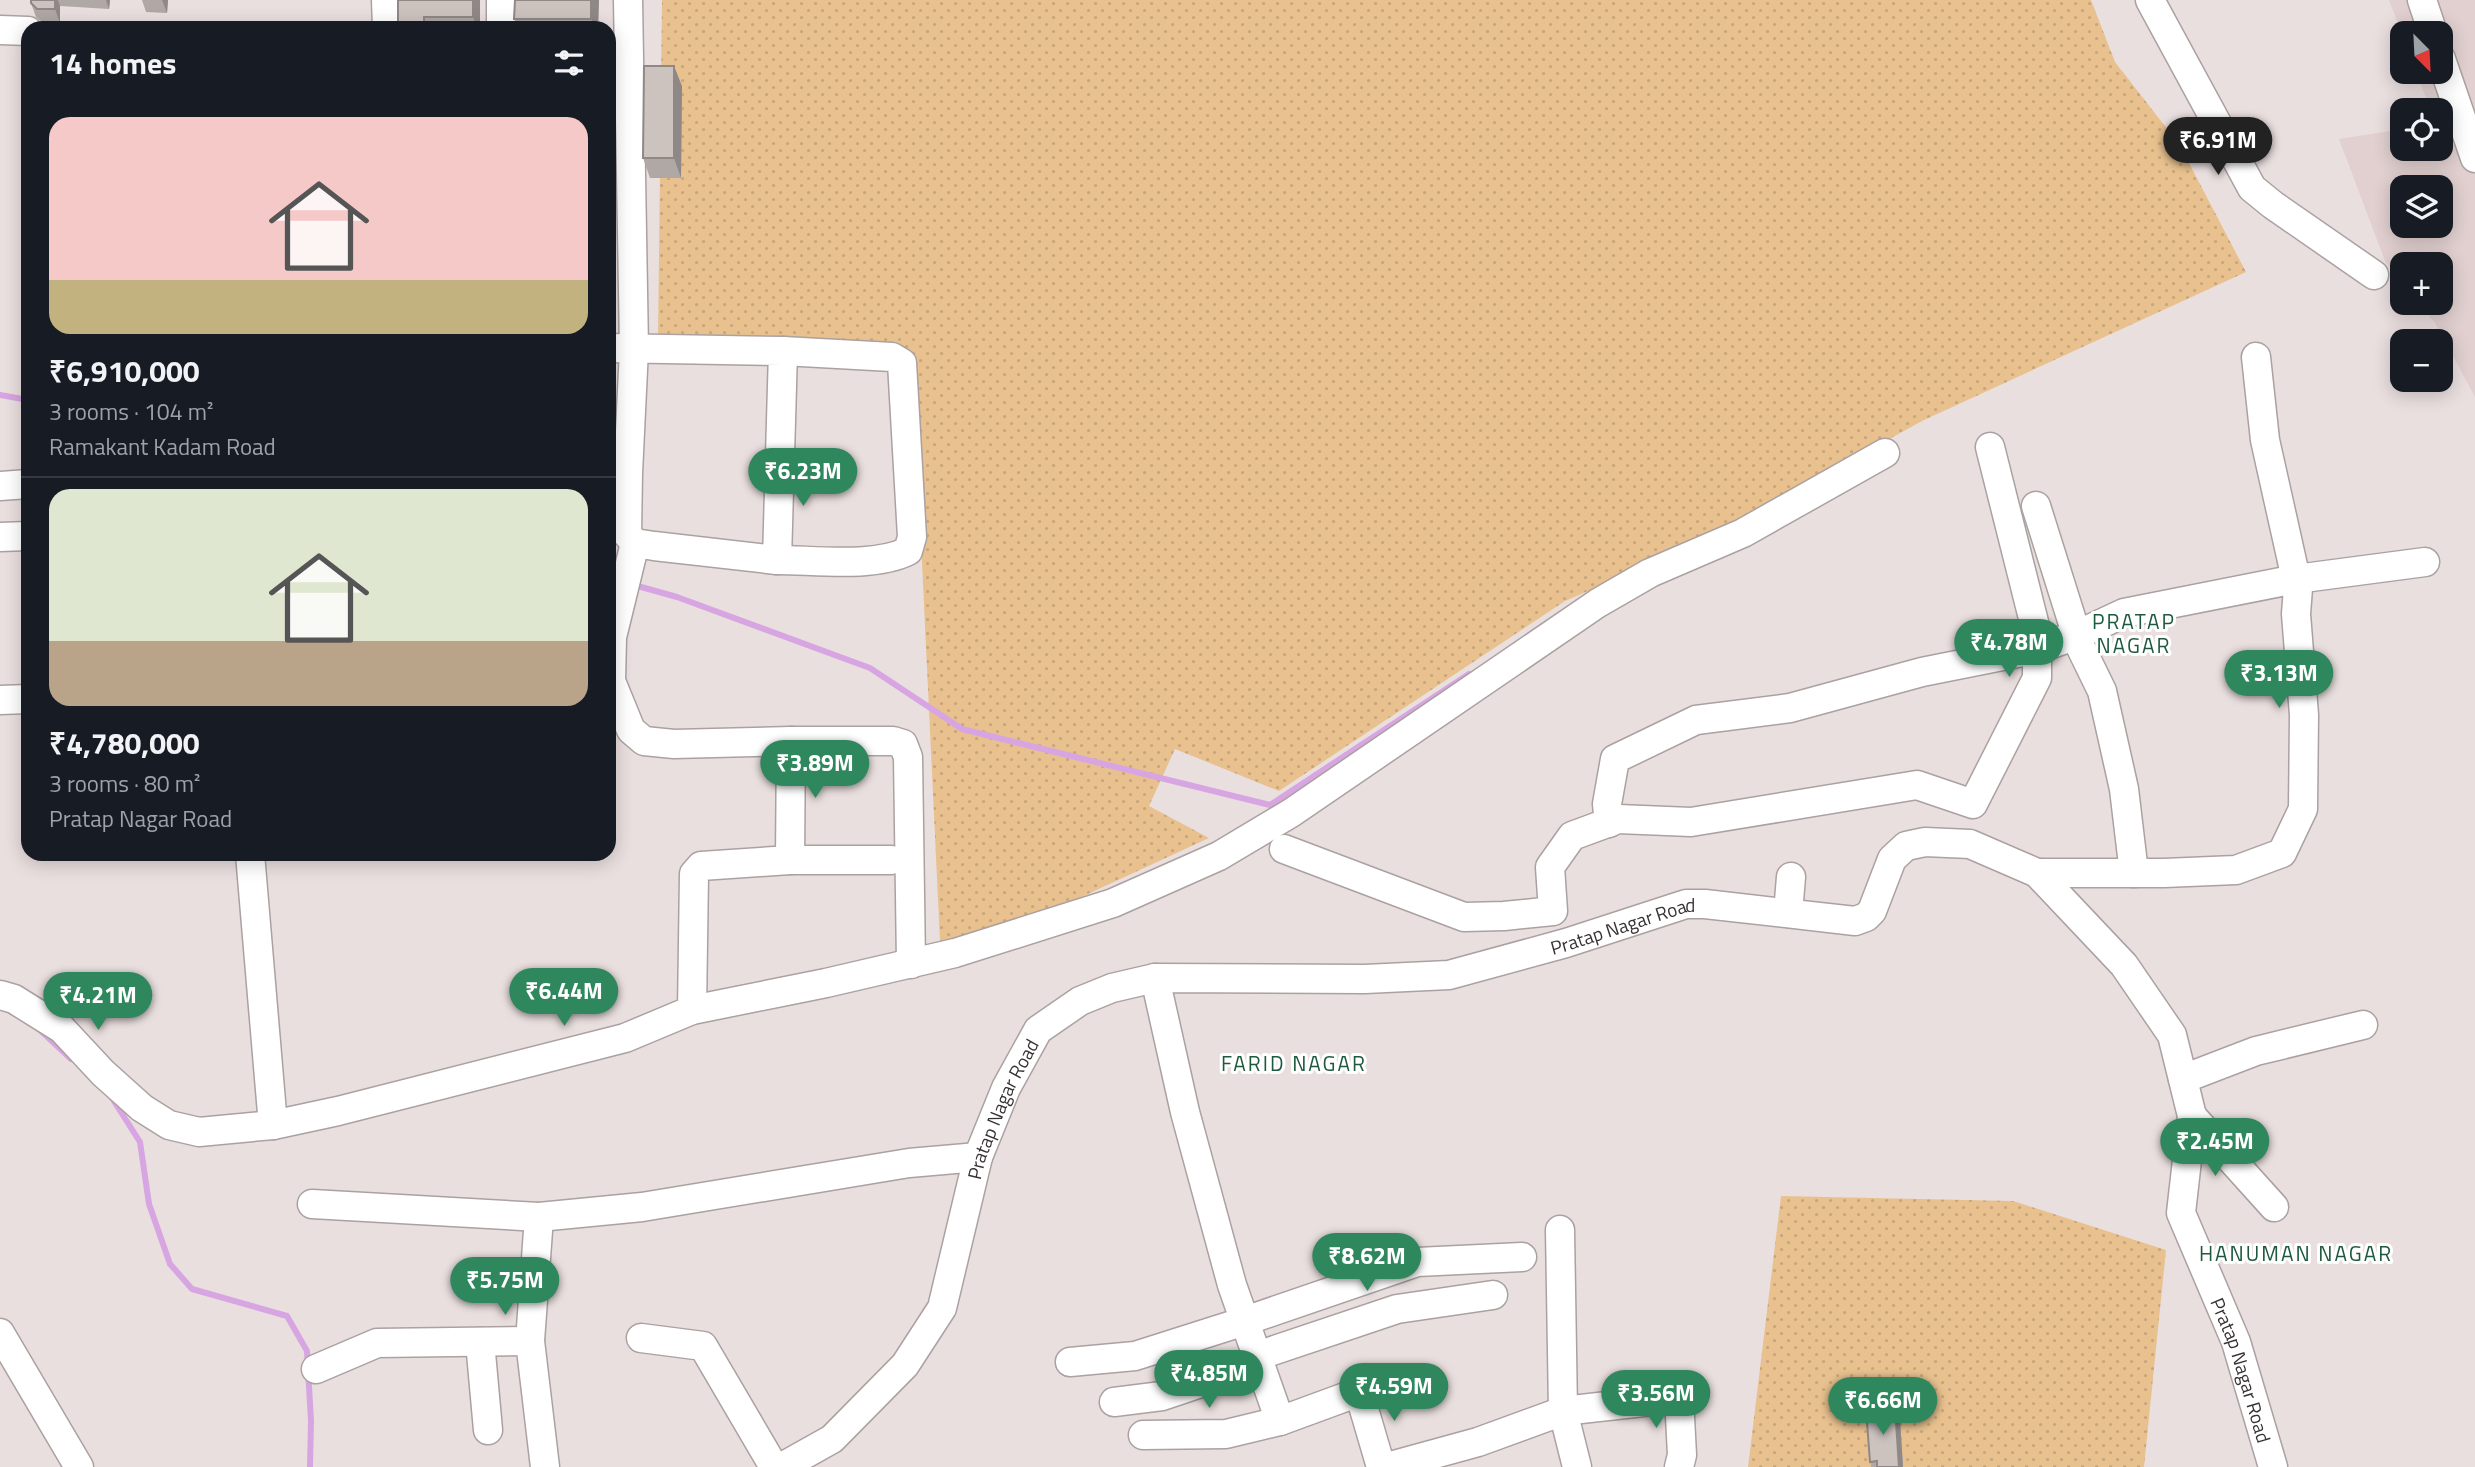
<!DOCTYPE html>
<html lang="en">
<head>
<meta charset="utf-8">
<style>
  :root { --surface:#171b24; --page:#242831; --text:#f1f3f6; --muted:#9ea1a6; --line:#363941; --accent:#2f885d }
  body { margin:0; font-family:"Titillium Web",sans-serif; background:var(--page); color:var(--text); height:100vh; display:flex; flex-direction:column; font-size:26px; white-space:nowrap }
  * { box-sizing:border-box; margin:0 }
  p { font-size:23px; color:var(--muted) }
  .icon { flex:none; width:38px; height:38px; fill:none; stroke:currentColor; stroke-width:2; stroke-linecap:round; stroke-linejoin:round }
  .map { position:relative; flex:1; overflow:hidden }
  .details { position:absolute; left:21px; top:21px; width:595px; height:840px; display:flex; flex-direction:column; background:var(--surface); border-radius:21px; box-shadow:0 4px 18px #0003 }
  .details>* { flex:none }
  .needle { width:46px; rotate:156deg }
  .fabs { position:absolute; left:2390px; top:21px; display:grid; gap:14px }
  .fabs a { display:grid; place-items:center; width:63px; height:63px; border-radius:14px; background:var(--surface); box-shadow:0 4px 18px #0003; font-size:35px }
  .price { position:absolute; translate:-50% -60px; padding:0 16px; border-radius:24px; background:var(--accent); color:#fff; font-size:23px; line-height:46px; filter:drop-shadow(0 2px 4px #0008) }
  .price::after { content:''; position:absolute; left:50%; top:42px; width:21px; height:16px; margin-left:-10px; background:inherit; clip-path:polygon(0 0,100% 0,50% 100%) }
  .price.selected { background:#222; color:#fff }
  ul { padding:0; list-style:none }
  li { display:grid; align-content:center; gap:14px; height:371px; padding:0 28px }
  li+li { border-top:2px solid var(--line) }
  li span { display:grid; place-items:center; height:217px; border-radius:21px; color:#555 }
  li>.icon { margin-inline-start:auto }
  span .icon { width:126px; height:126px; fill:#fffc; stroke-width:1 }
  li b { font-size:30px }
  h2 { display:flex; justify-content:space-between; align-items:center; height:84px; padding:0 28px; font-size:30px }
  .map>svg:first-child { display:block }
  .built { fill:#e2d0d0; fill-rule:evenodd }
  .grass { fill:url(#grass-dots) }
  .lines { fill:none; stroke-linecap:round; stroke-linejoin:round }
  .stream { stroke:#d7a5e2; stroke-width:6 }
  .minor-casing { stroke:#aba1a1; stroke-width:31 }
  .minor { stroke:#fff; stroke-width:28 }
  .wall { fill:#afa8a4 }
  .shaded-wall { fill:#8f8886 }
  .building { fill:#ccc3bf; stroke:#8f8886; stroke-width:2 }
  .labels { text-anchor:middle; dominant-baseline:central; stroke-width:6; stroke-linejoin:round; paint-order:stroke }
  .street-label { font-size:19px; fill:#373333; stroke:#fff }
  .neighbourhood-label { font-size:21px; letter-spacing:2px; fill:#1d5a3c; stroke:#fff }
</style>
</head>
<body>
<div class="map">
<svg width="2475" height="1467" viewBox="0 0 2475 1467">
  <defs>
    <pattern id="grass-dots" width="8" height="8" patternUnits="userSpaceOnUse" patternTransform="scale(1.75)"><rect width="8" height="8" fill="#e8c18f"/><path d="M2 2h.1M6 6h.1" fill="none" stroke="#c8a67c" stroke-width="1.8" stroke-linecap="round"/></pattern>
  </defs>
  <rect width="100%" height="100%" fill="#eadfdf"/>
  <path class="built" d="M 2389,0 L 2475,0 L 2475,397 L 2435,323 L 2418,303 L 2441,303 L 2441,264 L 2403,264 L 2403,283 L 2385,261 L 2339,139 L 2403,129 L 2403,149 L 2441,149 L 2441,110 L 2431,110 L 2416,72 L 2441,72 L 2441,33 L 2403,33 L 2403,37 ZM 2403,187 L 2441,187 L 2441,226 L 2403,226 Z"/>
  <path class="grass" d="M 662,0 L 2091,0 L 2115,62 L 2179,144 L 2246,272 L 1924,420 L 1703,541 L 1565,601 L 1279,791 L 1175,749 L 1149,806 L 1209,838 L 941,962 L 912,353 L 658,338 Z
    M 1781,1196 L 2013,1201 L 2166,1250 L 2144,1467 L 1748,1467 Z"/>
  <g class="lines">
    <path class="stream" d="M 0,395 L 28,400
      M 634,585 L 677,597 L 870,668 L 962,729 L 1270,805 L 1469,674
      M 40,1030 L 71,1059
      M 112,1098 L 140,1142 L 149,1204 L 170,1264 L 192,1289 L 287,1316 L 307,1351 L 311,1421 L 310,1467"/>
    <g class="minor-casing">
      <g id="minor">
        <path d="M 386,0 L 387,28"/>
        <path d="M 2150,0 L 2252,188 L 2273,205 L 2374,275"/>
        <path d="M 2422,0 L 2433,33"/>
        <path d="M 501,28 L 501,0"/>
        <path d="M 0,30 L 28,31"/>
        <path d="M 2441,59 L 2475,158"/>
        <path d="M 609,348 L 783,351 L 777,560 L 654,546 L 635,543 L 627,534 L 628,473 L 634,349 L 628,0"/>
        <path d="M 0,486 L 28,484"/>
        <path d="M 2036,506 L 2080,646 L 2102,691 L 2124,789 L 2134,873"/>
        <path d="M 0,537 L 28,536"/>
        <path d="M 635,543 L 612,637 L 611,681 L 631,730 L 644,741 L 674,744 L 791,741 L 893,741 L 903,744 L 908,757 L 911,964"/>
        <path d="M 777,560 C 815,560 874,568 908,551 L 912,537 L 902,363 L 892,357 L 783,351"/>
        <path d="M 0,700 L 28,699"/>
        <path d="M 1609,823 L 1607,804 L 1615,759 L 1696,720 L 1790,708 L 1922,672 L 2037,649 L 2077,635 L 2124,613 L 2296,579 L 2425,562"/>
        <path d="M 1284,849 L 1464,917 L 1504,916 L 1553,911 L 1550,867 L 1572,836 L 1618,819 L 1691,822 L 1917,785 L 1973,804 L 2037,678 L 2037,634 L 1990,447"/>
        <path d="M 250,854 L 273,1125"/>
        <path d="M 790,860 L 791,741"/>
        <path d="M 2037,873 L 2164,873 L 2236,870 L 2282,853 L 2303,809 L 2304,715 L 2296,614 L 2298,588 L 2265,440 L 2256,357"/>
        <path d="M 1788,913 L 1791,877"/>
        <path d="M 1155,978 L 1185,1112 L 1232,1285 L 1280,1421 L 1359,1392 L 1381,1467"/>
        <path d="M 0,995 L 14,999 L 62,1029 L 103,1073 L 142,1108 L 169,1125 L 199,1132 L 273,1125 L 338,1111 L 625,1038 L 692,1010 L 826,983 L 955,953 L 1113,903 L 1219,856 L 1291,813 L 1598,603 L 1650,573 L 1743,533 L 1885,453"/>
        <path d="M 692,1010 L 694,874 L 701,866 L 790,860 L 891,860"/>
        <path d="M 2183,1079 L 2256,1051 L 2363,1025"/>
        <path d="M 2192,1116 L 2274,1207"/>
        <path d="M 312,1204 L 539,1217 L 642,1207 L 909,1163 L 978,1157"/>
        <path d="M 539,1217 L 530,1341 L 545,1467"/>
        <path d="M 1560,1230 L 1563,1411 L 1577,1467"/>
        <path d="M 0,1333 L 79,1467"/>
        <path d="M 641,1338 L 703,1346 L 774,1467"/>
        <path d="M 480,1342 L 488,1430"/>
        <path d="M 1257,1356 L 1397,1309 L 1493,1295"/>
        <path d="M 1070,1362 L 1135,1356 L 1245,1321 L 1417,1262 L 1522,1257"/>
        <path d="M 316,1369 L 377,1343 L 530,1341"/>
        <path d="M 1114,1402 L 1162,1396 L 1260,1363"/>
        <path d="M 1143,1435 L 1226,1434 L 1280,1421"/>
        <path id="s1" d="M 782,1467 L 832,1439 L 905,1365 L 942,1308 L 978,1157 L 1006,1088 L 1038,1030 L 1080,1001 L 1112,988 L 1155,978 L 1365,979 L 1449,975 L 1566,943 L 1686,904 L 1705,904 L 1855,921 L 1866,917 L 1872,911 L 1892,859 L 1906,846 L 1925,842 L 1970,844 L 2037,873 L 2124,965 L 2172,1035 L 2192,1116 L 2181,1213 L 2236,1342 L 2273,1467"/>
        <path d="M 1387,1467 L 1478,1442 L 1563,1411 L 1679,1398 L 1682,1455 L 1679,1467"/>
      </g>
    </g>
    <use href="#minor" class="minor"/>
  </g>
  <path class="wall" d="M 31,0 L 110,0 L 109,9 L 60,6 L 60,23 L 42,22 L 36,17 L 31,3 Z
    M 142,0 L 168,0 L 167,13 L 146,12 Z
    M 398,0 L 480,0 L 480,28 L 400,28 L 398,22 Z
    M 599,0 L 598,28 L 518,28 L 514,19 Z
    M 682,86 L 681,178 L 650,178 L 643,158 Z
    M 1900,1420 L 1903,1467 L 1872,1467 L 1870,1462 Z"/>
  <path class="shaded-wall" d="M 55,0 L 58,0 L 60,6 L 60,23 L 55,9 Z
    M 106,0 L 110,0 L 109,9 Z
    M 162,0 L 168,0 L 167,13 Z
    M 473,0 L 480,0 L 480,28 L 477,28 L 473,17 Z
    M 591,0 L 599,0 L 598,28 L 595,28 L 591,19 Z
    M 674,66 L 682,86 L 681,178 L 674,158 Z
    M 1895,1407 L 1900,1420 L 1903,1467 L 1899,1467 Z"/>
  <path class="building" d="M 31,0 L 55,0 L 55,9 L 37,9 L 31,3 Z
    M 398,0 L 473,0 L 473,17 L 424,17 L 424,22 L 398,22 Z
    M 515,0 L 591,0 L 591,19 L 514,19 Z
    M 644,66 L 674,66 L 674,158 L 643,158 Z
    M 1895,1407 L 1899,1467 L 1877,1467 L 1877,1461 L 1870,1462 L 1866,1409 Z"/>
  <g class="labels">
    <g class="street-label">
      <text stroke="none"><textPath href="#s1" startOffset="1130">Pratap Nagar Road</textPath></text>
      <text stroke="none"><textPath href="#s1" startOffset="438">Pratap Nagar Road</textPath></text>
      <text stroke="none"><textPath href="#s1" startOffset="2160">Pratap Nagar Road</textPath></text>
    </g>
    <g class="neighbourhood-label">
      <text x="2134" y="621">PRATAP<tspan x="2134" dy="24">NAGAR</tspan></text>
      <text x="1294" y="1063">FARID NAGAR</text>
      <text x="2296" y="1253">HANUMAN NAGAR</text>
    </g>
  </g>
</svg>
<div class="fabs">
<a><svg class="needle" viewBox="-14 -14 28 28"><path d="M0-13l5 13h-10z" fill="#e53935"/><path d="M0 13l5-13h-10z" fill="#9ea1a6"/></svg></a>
<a><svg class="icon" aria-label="locate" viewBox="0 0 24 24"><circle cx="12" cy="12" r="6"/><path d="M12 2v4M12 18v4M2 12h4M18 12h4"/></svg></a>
<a><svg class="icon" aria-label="layers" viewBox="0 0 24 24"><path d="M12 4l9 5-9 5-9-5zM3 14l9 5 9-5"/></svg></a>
<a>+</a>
<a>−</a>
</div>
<b class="price selected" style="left:2218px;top:177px">₹6.91M</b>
<b class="price" style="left:803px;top:508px">₹6.23M</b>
<b class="price" style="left:2009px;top:679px">₹4.78M</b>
<b class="price" style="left:2279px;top:710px">₹3.13M</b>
<b class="price" style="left:815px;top:800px">₹3.89M</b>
<b class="price" style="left:564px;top:1028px">₹6.44M</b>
<b class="price" style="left:98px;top:1032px">₹4.21M</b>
<b class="price" style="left:2215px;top:1178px">₹2.45M</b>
<b class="price" style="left:1367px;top:1293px">₹8.62M</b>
<b class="price" style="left:505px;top:1317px">₹5.75M</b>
<b class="price" style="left:1209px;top:1410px">₹4.85M</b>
<b class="price" style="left:1394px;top:1423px">₹4.59M</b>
<b class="price" style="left:1656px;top:1430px">₹3.56M</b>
<b class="price" style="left:1883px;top:1437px">₹6.66M</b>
<section class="details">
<h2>14 homes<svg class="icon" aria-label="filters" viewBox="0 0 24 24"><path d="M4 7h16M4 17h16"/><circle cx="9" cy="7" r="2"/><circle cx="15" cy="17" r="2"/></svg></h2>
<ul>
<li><span style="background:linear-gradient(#f6c9c9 75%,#c2b280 0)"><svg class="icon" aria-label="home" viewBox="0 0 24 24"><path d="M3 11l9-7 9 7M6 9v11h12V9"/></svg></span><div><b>₹6,910,000</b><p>3 rooms · 104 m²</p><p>Ramakant Kadam Road</p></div></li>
<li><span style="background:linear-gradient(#dfe7d0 70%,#b9a48a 0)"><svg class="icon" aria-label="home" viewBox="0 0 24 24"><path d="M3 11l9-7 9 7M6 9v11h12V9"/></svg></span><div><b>₹4,780,000</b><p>3 rooms · 80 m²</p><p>Pratap Nagar Road</p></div></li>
</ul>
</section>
</div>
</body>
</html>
